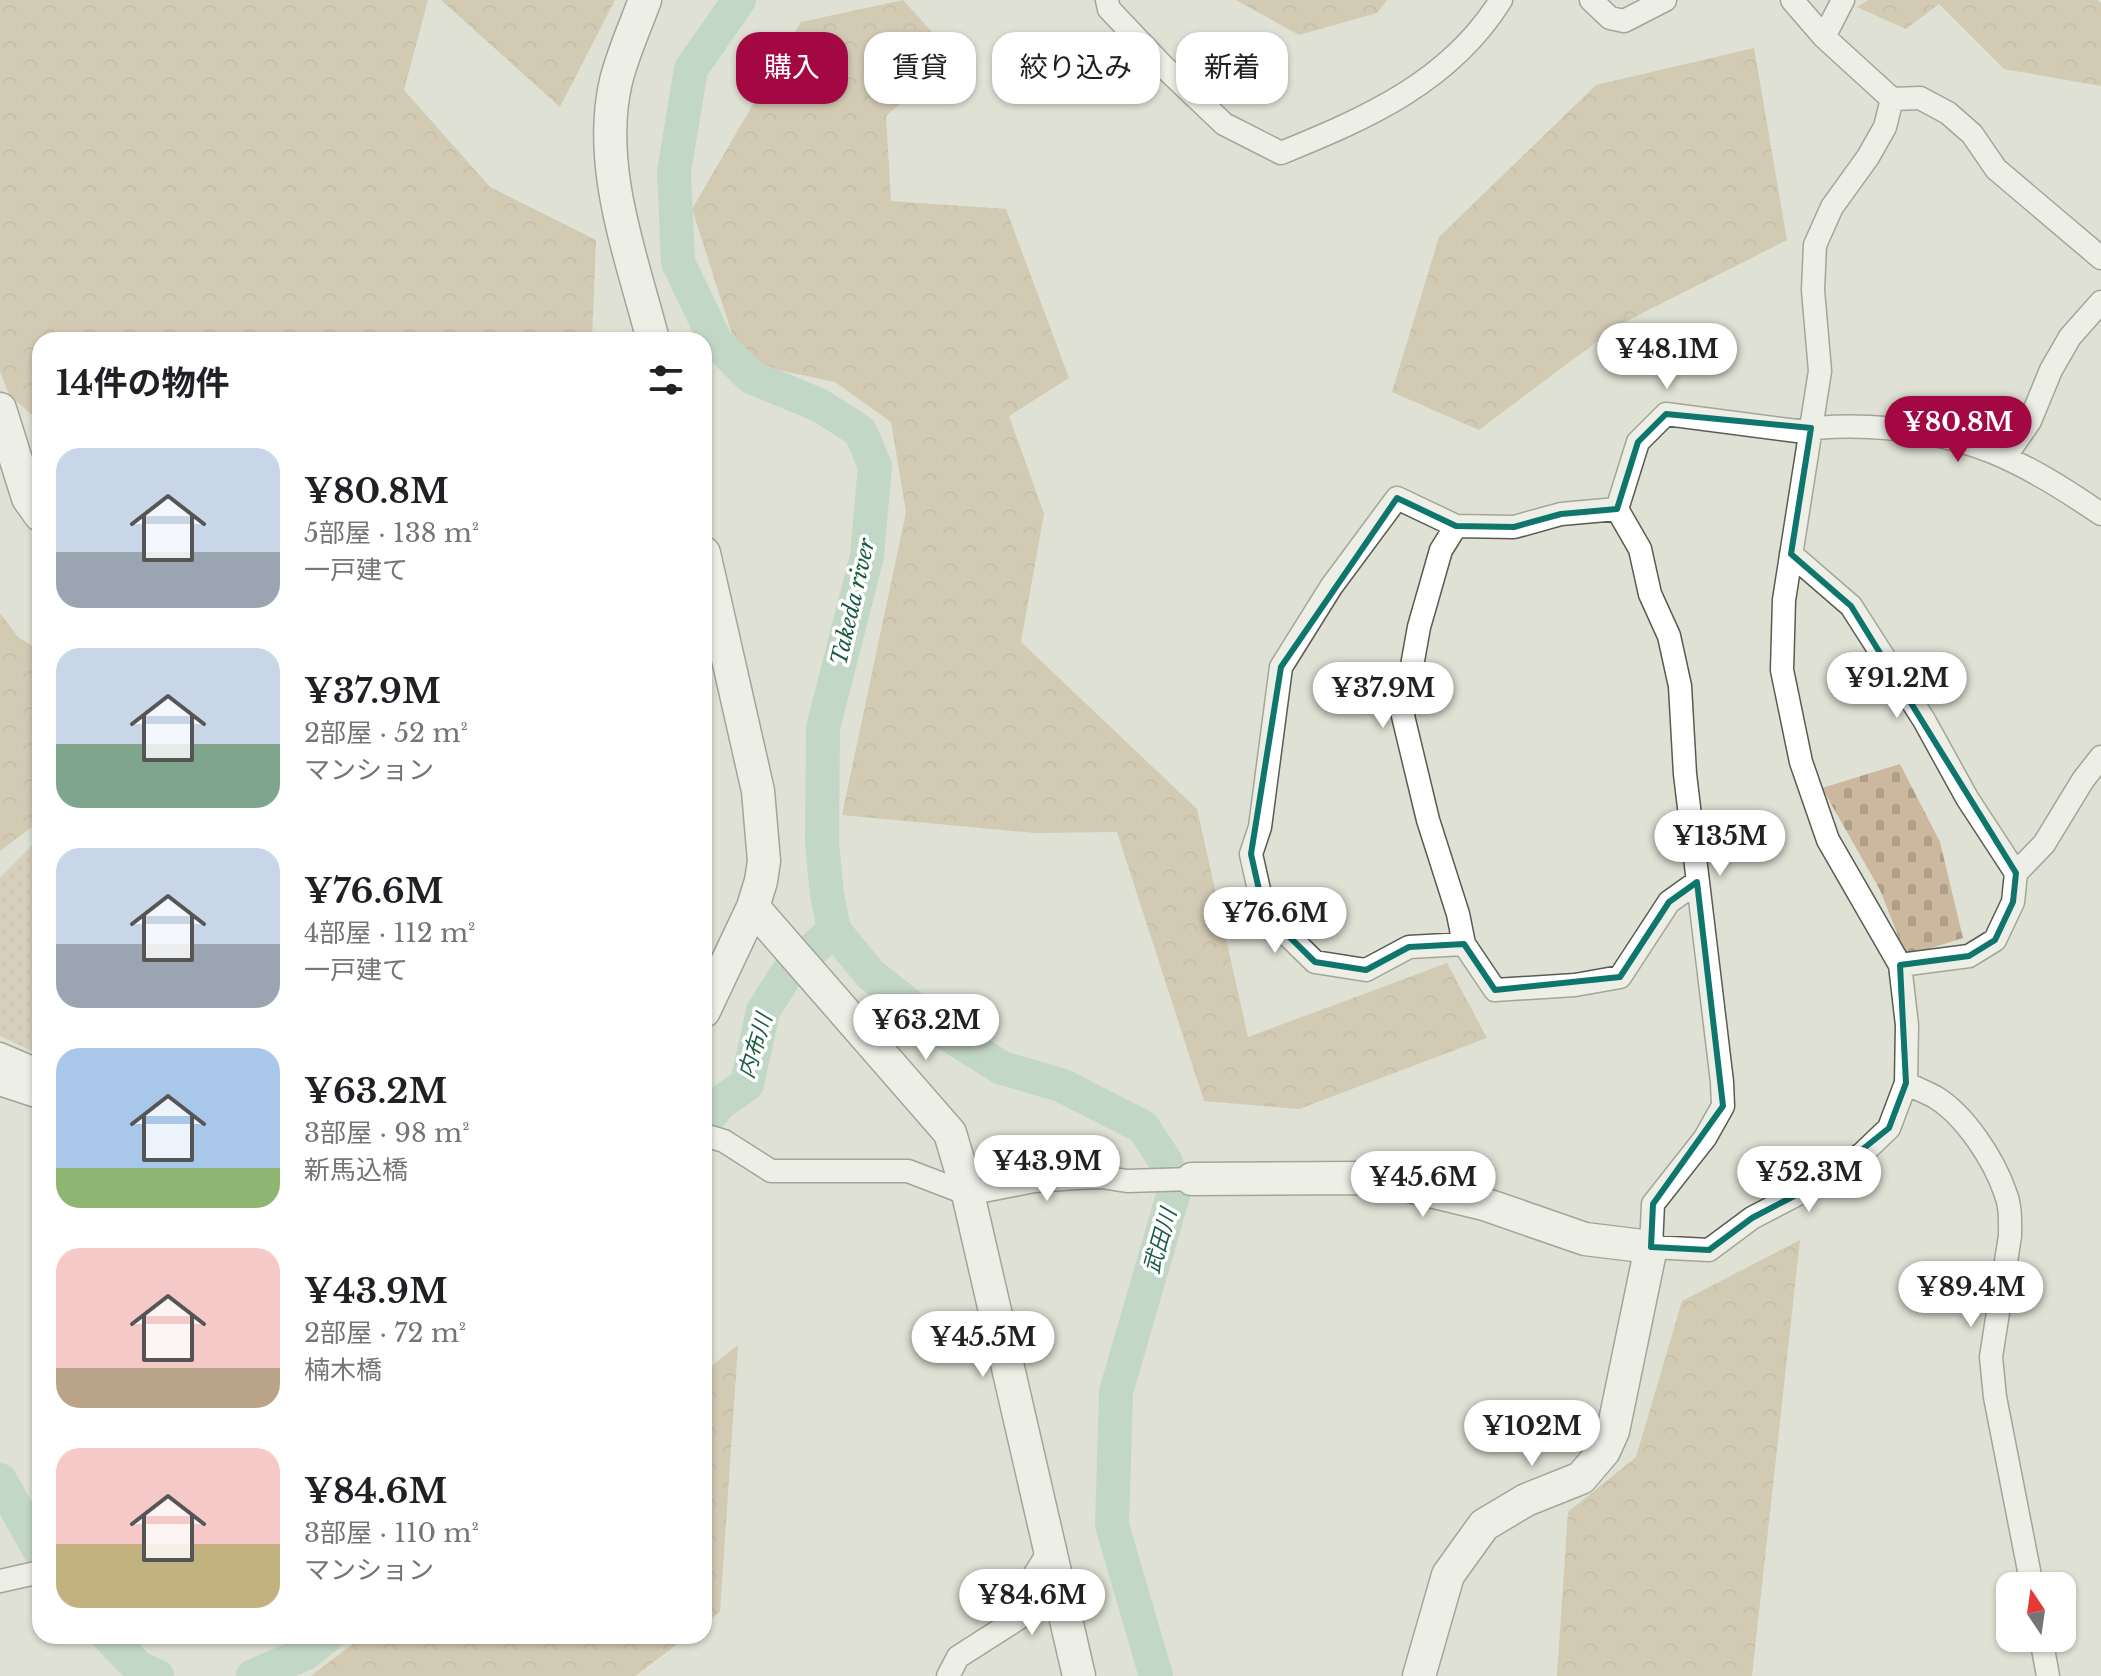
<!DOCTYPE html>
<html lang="ja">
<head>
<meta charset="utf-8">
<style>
  :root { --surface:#fff; --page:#f6f6f6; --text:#202124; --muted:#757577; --accent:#a30843 }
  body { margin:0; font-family:"Libre Baskerville","Noto Sans JP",serif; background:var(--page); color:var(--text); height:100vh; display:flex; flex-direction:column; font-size:30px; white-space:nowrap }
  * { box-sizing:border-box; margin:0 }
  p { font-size:26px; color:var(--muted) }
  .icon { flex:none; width:44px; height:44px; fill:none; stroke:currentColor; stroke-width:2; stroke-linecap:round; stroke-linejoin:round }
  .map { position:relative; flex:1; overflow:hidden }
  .panel { position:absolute; left:32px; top:332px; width:680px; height:1312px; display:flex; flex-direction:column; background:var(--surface); border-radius:24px; box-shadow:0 2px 6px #0004 }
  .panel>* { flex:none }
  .top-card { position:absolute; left:736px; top:32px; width:760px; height:72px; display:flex; gap:16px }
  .needle { width:52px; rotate:347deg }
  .fabs { position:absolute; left:1996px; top:1572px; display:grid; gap:16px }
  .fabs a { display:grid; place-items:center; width:80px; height:80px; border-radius:16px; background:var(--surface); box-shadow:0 2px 6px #0004; font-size:40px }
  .price { position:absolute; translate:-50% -68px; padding:0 18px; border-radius:28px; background:#fff; color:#222; font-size:26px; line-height:52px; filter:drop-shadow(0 2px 4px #0008) }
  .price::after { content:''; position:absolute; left:50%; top:48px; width:24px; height:18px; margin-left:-12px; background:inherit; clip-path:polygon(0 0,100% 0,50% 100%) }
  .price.selected { background:var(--accent); color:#fff }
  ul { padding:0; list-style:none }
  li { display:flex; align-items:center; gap:24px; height:200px; padding:0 24px }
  li span { display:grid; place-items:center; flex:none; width:224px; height:160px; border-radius:24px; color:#555 }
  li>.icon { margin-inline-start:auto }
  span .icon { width:96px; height:96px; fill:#fffc; stroke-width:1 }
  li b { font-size:34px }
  h2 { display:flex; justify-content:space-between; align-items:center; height:96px; padding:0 24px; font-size:34px }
  .pill { padding:0 28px; border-radius:24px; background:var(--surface); box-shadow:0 2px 6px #0004; font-size:28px; line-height:72px }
  .pill.selected { background:var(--accent); color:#fff }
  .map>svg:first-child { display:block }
  .forest { fill:url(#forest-crowns) }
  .cemetery { fill:url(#cemetery-stones) }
  .park { fill:url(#park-dots) }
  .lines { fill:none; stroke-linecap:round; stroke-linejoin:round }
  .river { stroke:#a3cab6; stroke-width:34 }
  .street-casing { stroke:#595c50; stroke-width:25 }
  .secondary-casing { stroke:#595c50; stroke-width:35 }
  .street { stroke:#fff; stroke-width:22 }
  .secondary { stroke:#fff; stroke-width:32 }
  .marked { fill:none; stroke:#0f766e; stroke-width:6; stroke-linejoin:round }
  .labels { text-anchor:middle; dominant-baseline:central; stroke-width:7; stroke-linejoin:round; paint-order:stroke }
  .water-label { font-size:22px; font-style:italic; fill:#1a5d42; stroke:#fff }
</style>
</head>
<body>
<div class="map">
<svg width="2101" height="1676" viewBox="0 0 2101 1676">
  <defs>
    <pattern id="forest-crowns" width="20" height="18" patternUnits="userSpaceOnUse" patternTransform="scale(2)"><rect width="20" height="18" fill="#c5ad8e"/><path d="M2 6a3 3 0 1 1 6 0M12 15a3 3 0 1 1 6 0" fill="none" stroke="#a89479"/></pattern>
    <pattern id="cemetery-stones" width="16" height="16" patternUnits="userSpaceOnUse" patternTransform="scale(2)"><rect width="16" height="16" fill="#ccb89e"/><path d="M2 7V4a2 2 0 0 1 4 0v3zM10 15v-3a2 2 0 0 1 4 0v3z" fill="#ae9d87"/></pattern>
    <pattern id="park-dots" width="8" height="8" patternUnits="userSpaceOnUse" patternTransform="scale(2)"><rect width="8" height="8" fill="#ccb89e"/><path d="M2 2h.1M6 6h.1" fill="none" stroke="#ae9d87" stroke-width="1.8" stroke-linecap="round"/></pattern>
  </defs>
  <rect width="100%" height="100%" fill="#dee1d4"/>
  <path class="forest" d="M 0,0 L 428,0 L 404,90 L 490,187 L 596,240 L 592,340 L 40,340 L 40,422 L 9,395 L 0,371 Z
    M 441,0 L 615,0 L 560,107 Z
    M 903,0 L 954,56 L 886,116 L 891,201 L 1006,209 L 1069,378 L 1009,416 L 1044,514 L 1021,642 L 1197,809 L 1248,1037 L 1447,963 L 1487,1038 L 1299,1109 L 1204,1101 L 1117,832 L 1035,833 L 842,815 L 906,512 L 891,422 L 835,382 L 741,362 L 692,209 L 801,22 Z
    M 1236,0 L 1387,0 L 1377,13 L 1299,35 Z
    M 1868,0 L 2097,0 L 2101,3 L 2101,86 L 2004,69 L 1939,4 L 1906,29 L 1857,7 Z
    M 1754,48 L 1787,240 L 1619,325 L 1479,430 L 1392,392 L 1439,237 L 1596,85 Z
    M 0,613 L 18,637 L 40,651 L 40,821 L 0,851 Z
    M 1800,1240 L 1752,1676 L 1557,1676 L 1568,1512 L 1636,1457 L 1682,1301 Z
    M 738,1345 L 720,1612 L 704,1624 L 704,1372 Z
    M 363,1636 L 688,1636 L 635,1676 L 311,1676 Z"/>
  <path class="cemetery" d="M 1900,764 L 1940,842 L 1963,938 L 1906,956 L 1880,890 L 1822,788 Z"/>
  <path class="park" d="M 40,837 L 40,1055 L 0,1036 L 0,878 Z"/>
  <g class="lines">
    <path class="river" d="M 739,0 L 691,69 L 674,172 L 678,262 L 716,342 L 751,377 L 819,405 L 860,431 L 875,466 L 867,556 L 823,728 L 822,843 L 827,894 L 834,930 L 870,974 L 941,1030 L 1002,1068 L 1061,1085 L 1143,1127 L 1166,1162 L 1174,1192 L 1116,1392 L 1112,1525 L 1156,1676
      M 704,1123 L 720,1103 L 747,1084 L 763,1011 L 787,973 L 834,930
      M 0,1480 L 40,1551
      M 108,1636 L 139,1668 L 157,1676
      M 253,1676 L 304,1654 L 327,1636"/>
    <g class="street-casing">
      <path id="street" d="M 1107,0 L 1109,9 L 1163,66 L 1224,124 L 1281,153 C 1367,118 1450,82 1501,0
        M 1591,0 L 1610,18 L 1624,21 L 1665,0
        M 1792,0 L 1824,37 L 1892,99 L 1920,98 L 1948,113 L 1972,134 L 1996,169 L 2101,258
        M 1824,37 L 1843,0
        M 1892,99 L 1885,127 L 1868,157 L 1832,207 L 1815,245 L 1813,290 L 1820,371 L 1784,600 L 1782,670 L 1801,762 L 1828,840 L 1900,965 L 1907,1025 L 1906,1083 L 1889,1128 L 1863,1153 L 1823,1181 L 1752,1218 L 1709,1250 L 1651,1247 L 1653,1204 L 1705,1138 L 1723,1106 L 1722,1082 L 1685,774 L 1680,686 L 1669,636 L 1650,594 L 1640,549 L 1617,509 L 1638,442 L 1666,414 L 1797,431 C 1821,426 1846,426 1870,427 C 1968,432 2022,460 2101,514
        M 2005,457 L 2030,421 L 2051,370 L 2070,337 L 2101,302
        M 1617,509 L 1561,514 L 1514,527 L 1456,526 L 1397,498 L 1331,587 L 1281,667 L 1260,827 L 1251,854 L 1264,912 L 1315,962 L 1366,970 L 1409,947 L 1464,944 L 1495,990 L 1575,985 L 1620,977 L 1669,902 L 1697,882
        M 1456,526 L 1441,550 L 1419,627 L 1403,716 L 1428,820 L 1458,914 L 1464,944
        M 1791,554 L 1851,606 L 1924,720 L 1967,798 L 2016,873
        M 1900,965 L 1969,956 L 1995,940 L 2013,902 L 2016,873 L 2044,844 L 2083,780 L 2101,757
        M 0,1054 L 40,1071
        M 1906,1083 C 1915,1088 1926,1092 1935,1097 C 1965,1115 1994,1160 2005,1192 C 2011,1206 2010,1221 2010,1236 L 1991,1357 L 1995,1397 L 2032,1586
        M 704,1135 L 724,1141 L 771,1171 L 908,1171 L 968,1194 L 1034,1181 L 1076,1178 L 1101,1177 L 1127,1181 L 1192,1179
        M 0,1581 L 40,1572
        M 2041,1638 L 2048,1676
        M 948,1676 L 958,1657 L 1022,1616 L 1033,1577 L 1048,1553"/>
    </g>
    <g class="secondary-casing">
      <path id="secondary" d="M 645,0 C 635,27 623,53 616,81 C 596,166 632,258 653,340
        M 0,409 L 28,498 L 40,515
        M 704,553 L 758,791 L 764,861 L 761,881 L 753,907 L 704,1011
        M 753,907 L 950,1133 L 968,1194 L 1079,1676
        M 0,1079 L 40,1092
        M 1192,1179 L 1363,1178 L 1401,1184 L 1484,1204 L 1585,1239 L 1651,1247 L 1613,1431 L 1604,1451 L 1581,1478 L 1526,1500 L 1484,1525 L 1448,1575 L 1419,1676"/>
    </g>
    <use href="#street" class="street"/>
    <use href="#secondary" class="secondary"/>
  </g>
  <path d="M0 0H2101V1676H0ZM 1666,414 L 1811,428 L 1791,554 L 1851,606 L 2016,873 L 2013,902 L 1995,940 L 1969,956 L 1900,965 L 1906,1083 L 1889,1128 L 1823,1181 L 1752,1218 L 1709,1250 L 1651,1247 L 1653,1204 L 1723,1106 L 1697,882 L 1669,902 L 1620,977 L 1495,990 L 1464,944 L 1409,947 L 1366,970 L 1315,962 L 1264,912 L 1251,854 L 1281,667 L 1397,498 L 1456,526 L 1514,527 L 1561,514 L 1617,509 L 1638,442 Z" fill="#dee1d4" fill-opacity=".55" fill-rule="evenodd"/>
  <path class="marked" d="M 1666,414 L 1811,428 L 1791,554 L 1851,606 L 2016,873 L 2013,902 L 1995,940 L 1969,956 L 1900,965 L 1906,1083 L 1889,1128 L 1823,1181 L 1752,1218 L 1709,1250 L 1651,1247 L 1653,1204 L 1723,1106 L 1697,882 L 1669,902 L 1620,977 L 1495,990 L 1464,944 L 1409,947 L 1366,970 L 1315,962 L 1264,912 L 1251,854 L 1281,667 L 1397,498 L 1456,526 L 1514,527 L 1561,514 L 1617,509 L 1638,442 Z"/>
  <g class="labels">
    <g class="water-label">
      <text transform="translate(853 602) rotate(-77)">Takeda river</text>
      <text transform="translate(755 1046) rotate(-73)">内布川</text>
      <text transform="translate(1160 1241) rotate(-74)">武田川</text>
    </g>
  </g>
</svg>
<div class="fabs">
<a><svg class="needle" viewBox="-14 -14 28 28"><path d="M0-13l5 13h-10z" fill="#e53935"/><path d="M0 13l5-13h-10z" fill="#757577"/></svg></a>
</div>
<b class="price" style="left:1667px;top:391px">¥48.1M</b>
<b class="price selected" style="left:1958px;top:464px">¥80.8M</b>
<b class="price" style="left:1897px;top:720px">¥91.2M</b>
<b class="price" style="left:1383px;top:730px">¥37.9M</b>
<b class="price" style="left:1720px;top:878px">¥135M</b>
<b class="price" style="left:1275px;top:955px">¥76.6M</b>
<b class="price" style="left:926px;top:1062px">¥63.2M</b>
<b class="price" style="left:1047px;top:1203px">¥43.9M</b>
<b class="price" style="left:1809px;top:1214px">¥52.3M</b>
<b class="price" style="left:1423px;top:1219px">¥45.6M</b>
<b class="price" style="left:1971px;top:1329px">¥89.4M</b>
<b class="price" style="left:983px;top:1379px">¥45.5M</b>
<b class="price" style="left:1532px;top:1468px">¥102M</b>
<b class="price" style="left:1032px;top:1637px">¥84.6M</b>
<div class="top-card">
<a class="pill selected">購入</a>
<a class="pill">賃貸</a>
<a class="pill">絞り込み</a>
<a class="pill">新着</a>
</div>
<section class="panel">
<h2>14件の物件<svg class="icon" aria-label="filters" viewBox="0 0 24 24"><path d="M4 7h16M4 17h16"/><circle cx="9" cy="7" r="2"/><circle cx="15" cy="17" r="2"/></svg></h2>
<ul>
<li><span style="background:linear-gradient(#c9d6e8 65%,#9aa5b1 0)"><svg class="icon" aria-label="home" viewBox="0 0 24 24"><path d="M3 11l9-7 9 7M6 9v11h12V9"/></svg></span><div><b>¥80.8M</b><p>5部屋 · 138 m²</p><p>一戸建て</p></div></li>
<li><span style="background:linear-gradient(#c9d6e8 60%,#7fa58c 0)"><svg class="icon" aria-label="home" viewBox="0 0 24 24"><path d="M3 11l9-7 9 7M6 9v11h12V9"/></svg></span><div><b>¥37.9M</b><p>2部屋 · 52 m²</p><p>マンション</p></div></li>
<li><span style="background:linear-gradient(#c9d6e8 60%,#9aa5b1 0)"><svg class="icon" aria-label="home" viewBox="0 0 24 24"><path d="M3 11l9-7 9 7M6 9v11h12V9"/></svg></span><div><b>¥76.6M</b><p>4部屋 · 112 m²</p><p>一戸建て</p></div></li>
<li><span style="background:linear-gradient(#a9c7e8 75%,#8fb573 0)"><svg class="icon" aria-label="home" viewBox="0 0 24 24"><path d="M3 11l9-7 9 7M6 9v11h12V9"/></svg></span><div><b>¥63.2M</b><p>3部屋 · 98 m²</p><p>新馬込橋</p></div></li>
<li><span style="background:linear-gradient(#f6c9c9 75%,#b9a48a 0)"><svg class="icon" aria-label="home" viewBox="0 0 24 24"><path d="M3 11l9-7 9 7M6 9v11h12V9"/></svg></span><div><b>¥43.9M</b><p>2部屋 · 72 m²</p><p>楠木橋</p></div></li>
<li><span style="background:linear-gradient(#f6c9c9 60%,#c2b280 0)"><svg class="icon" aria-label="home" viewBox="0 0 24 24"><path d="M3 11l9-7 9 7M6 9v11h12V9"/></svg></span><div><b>¥84.6M</b><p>3部屋 · 110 m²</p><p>マンション</p></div></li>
</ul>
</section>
</div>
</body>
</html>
